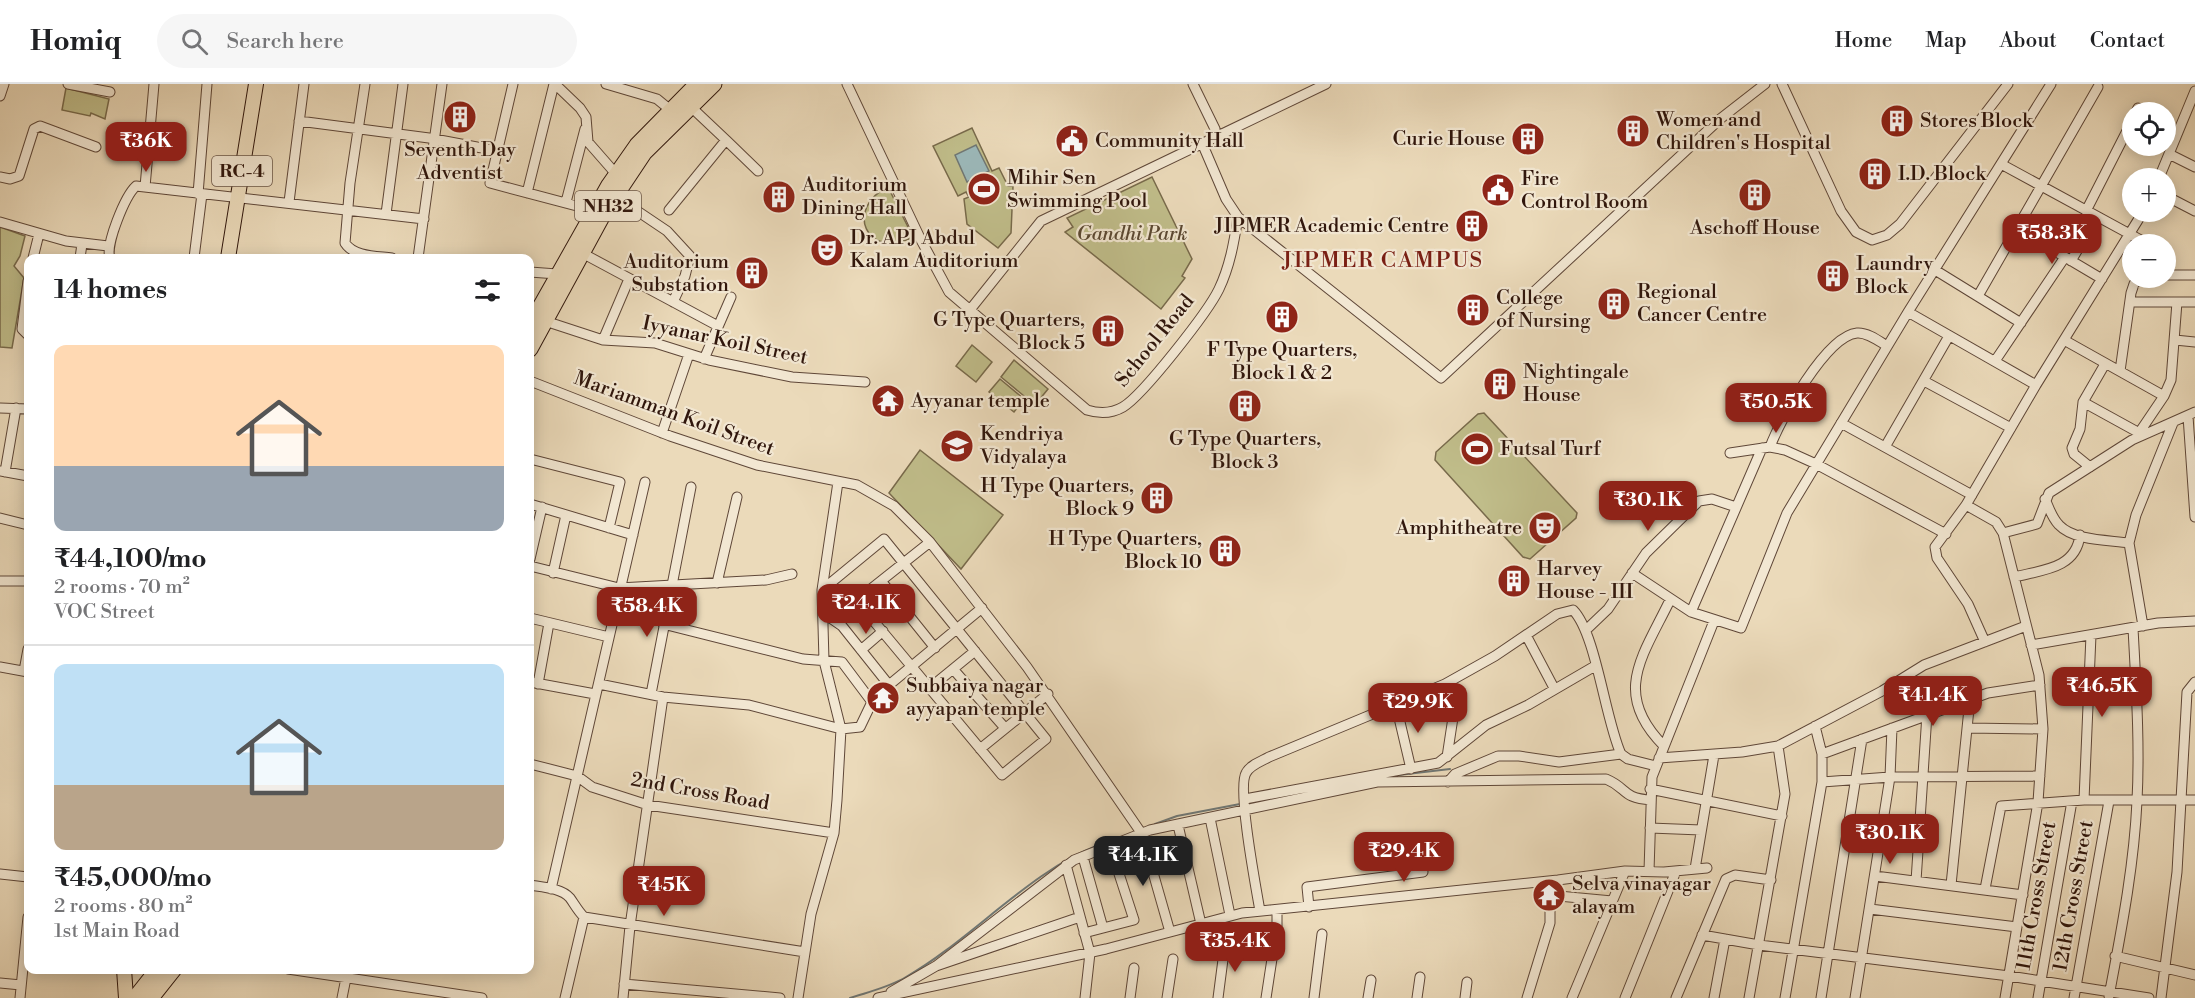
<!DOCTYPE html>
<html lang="en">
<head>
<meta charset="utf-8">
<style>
  :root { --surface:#fff; --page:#f6f6f6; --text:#202124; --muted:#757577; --line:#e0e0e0; --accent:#8f2418 }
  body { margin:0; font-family:"Libre Bodoni",serif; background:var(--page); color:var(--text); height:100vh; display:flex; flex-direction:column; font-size:22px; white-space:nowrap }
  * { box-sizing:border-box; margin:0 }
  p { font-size:20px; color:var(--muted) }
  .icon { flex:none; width:33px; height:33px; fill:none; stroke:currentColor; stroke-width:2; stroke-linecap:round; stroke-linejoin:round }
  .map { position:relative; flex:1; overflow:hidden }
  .details { position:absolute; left:24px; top:170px; width:510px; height:720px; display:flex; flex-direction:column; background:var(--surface); border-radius:12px; box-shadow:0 3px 15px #0003 }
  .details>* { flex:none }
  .controls { position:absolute; left:2122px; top:18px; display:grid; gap:12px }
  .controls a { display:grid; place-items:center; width:54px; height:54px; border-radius:50%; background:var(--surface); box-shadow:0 3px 15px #0003; font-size:30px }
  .price { position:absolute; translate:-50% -51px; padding:0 14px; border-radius:12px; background:var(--accent); color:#fff; font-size:20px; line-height:39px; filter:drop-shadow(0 2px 3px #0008) }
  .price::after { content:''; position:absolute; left:50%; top:36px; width:18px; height:14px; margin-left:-9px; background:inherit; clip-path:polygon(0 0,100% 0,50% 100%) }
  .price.selected { background:#222; color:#fff }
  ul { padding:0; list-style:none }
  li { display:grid; align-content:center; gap:12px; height:318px; padding:0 30px }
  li+li { border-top:2px solid var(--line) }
  li span { display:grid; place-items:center; height:186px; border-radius:12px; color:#555 }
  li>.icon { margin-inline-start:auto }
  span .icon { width:108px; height:108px; fill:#fffc; stroke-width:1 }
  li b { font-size:26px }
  h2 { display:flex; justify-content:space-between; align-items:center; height:72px; padding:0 30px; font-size:26px }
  header { display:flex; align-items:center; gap:36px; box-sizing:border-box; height:84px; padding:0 30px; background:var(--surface); border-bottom:2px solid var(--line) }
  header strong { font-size:28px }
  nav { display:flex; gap:33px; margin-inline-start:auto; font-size:21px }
  .search { width:420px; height:54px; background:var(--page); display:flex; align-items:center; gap:15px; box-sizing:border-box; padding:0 21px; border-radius:33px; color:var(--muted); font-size:22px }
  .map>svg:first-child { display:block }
  .green { fill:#c0bd8a; stroke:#786a4b; stroke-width:1.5 }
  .water { fill:#9bb8b9; stroke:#707774; stroke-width:1.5 }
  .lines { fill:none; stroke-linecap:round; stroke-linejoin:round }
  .stream { stroke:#707774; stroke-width:2 }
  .minor-casing { stroke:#5f4738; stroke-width:11 }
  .primary-casing { stroke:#30160c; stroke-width:16 }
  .trunk-casing { stroke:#30160c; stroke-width:17 }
  .minor { stroke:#f2e7d2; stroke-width:9 }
  .primary { stroke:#ebdaba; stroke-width:14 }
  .trunk { stroke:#ebdaba; stroke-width:15 }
  .labels { text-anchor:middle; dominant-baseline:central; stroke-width:4.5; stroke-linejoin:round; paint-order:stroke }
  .shield { fill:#f2e7d2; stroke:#6a5547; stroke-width:1.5 }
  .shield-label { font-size:18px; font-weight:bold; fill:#30160c }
  .poi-label { font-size:20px; fill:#30160c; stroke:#f2e7d2; text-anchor:start }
  .park-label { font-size:20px; font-style:italic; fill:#5b4832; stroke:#f2e7d2 }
  .street-label { font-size:20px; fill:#30160c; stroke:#f2e7d2 }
  .quarter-label { font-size:22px; letter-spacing:1.5px; fill:#7a1f14; stroke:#f2e7d2 }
</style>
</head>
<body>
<header>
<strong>Homiq</strong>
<div class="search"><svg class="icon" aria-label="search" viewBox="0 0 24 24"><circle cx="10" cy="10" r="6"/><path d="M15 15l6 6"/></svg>Search here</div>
<nav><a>Home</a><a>Map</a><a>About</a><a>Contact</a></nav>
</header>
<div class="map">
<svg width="2195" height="914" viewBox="0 0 2195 914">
  <rect width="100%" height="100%" fill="#ebdaba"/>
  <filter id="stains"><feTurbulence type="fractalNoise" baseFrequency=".00333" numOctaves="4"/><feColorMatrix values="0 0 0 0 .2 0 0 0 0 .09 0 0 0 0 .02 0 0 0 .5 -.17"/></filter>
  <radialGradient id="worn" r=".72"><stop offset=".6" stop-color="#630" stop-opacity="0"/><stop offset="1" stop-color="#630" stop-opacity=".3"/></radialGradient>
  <path class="green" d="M 66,4 L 109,15 L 105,35 L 91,29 L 90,32 L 62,26 Z
    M 972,44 L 992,87 L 999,84 L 1008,102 L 1013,102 L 1011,149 L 998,164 L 967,140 L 964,115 L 969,113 L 966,108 L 958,112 L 933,62 Z
    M 1152,93 L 1192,175 L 1182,192 L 1185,194 L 1161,225 L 1065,148 L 1073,143 L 1067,134 Z
    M 888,103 L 913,153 C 866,177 844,124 888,103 Z
    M 0,143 L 25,152 L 20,172 L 14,182 L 24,194 L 12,264 L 0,263 Z
    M 972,261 L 992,278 L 976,298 L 956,282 Z
    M 1014,276 L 1048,305 L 1035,321 L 1001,293 Z
    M 1000,295 L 1024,315 L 1014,328 L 989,308 Z
    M 1484,329 L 1577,429 L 1576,434 L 1530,475 L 1523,473 L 1435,376 L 1436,368 L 1478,330 Z
    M 920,366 L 1003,431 L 961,485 L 889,409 Z"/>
  <path class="water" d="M 976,61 L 989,87 L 967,98 L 955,71 Z"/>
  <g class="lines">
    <path class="stream" d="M 1390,692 L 1450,685
      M 1155,740 L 1177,732 L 1240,720
      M 850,914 C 868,908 890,903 906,893 C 971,856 1031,786 1099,761"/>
    <g class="minor-casing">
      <path id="minor" d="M 68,0 L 110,8
        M 365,0 L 350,99 L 345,159 C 354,173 377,172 392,174
        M 513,0 L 490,99 L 592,126
        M 555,0 L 580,24 L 586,33 L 588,58 L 616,90
        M 606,0 L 657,15 L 674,29
        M 847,0 L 921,156 L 949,208 L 1087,326 C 1100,330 1111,330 1123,323 C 1143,311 1208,228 1219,205 C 1230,182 1234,158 1238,133
        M 1193,0 L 1215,45
        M 1782,0 L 1841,127 L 1856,148 L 1872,156 L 1887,151 L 1900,140 L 2008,0
        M 0,12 L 4,0
        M 2136,28 L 2138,24
        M 299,37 L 429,54 L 498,67
        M 726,56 L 758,87
        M 1202,59 L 1226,115 L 1238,133 L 1441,294 L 1720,35 L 1765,0
        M 2169,70 L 2195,83
        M 2001,80 L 2148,160
        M 0,93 L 10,95 L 19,92 L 34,45 L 40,42 L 96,63
        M 2159,94 L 2195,7
        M 145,103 L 154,0
        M 527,109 L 554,0
        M 198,110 L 207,0
        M 615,112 L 667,147 L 690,172 L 685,192 L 673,218
        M 2166,112 L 2195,127
        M 289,118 L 304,0
        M 566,118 L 585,45
        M 669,126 L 726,56 L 690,22
        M 2086,127 L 2133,35
        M 386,130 L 403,0
        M 0,138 L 66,157 L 108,162
        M 2016,144 L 2102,195
        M 582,169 L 718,242
        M 33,174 L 39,150
        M 80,174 L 82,160
        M 110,174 C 105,161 125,112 136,102 L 424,135
        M 194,174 L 202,110
        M 418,174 L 442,0
        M 2071,177 L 2097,133
        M 1935,186 L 2021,239
        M 530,188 L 557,190
        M 2166,191 L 2195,191
        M 28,197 L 22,245 L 28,251
        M 1978,212 L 2098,3
        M 2130,218 L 2195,218
        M 969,227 L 1041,137 L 1326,0
        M 1908,228 L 2036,301
        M 545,237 L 603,256 L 655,259 L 709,276 L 792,293 L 865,298
        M 603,256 L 629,195
        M 2064,256 L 2164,312
        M 2175,256 L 2195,258
        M 704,275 L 731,213
        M 1995,277 L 2065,173
        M 2120,287 L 2131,209 L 2134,200 L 2140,194
        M 530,297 L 670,352 L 757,381 L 857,401 L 894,422 L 930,458 L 1027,583 L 1142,750 L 1170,848
        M 1924,297 L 2011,344
        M 2083,318 L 2143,351
        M 0,324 L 28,325
        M 2188,332 L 2195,433
        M 1841,339 L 1972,411
        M 662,349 L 689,270
        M 2139,349 L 2164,312 L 2171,296 L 2177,218
        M 1770,363 C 1780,336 1826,252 1857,249 C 1867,248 1879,257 1887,262
        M 1885,363 L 1949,252
        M 1730,369 L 1770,363 L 1785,366 L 1816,380 L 1946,450
        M 530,375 L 620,398 L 609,444
        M 2090,383 L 2074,370 L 2072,364 L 2080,345 L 2083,318 L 2105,280
        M 1,387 L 28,392
        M 5,388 L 16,324
        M 2045,415 C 2049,424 2052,434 2059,441 C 2074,457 2109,456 2129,459
        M 530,420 L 633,451
        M 1966,421 L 1996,438 L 2003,449 L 2039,591 L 2043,645 L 2038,718 L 2005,914
        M 0,434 L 28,441
        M 2003,449 L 2037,440 L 2049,409 L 2132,356 L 2195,328
        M 530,475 L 542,423
        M 530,482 L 619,504 L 766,496 L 792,490
        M 553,489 L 566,431
        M 1632,489 L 1691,528 L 1741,544 L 1787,429 L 1908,228 L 2051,0
        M 2014,493 C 2042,486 2076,485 2080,451
        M 0,497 L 28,497
        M 882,498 L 935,564
        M 717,499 L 737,413
        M 822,506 L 884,455 L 1046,655 L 1002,691 L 857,517
        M 1691,528 L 1762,364
        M 829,533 L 842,542 L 889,601
        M 530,534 L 609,553
        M 833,535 L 930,458
        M 663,540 L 803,575 L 842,578 L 872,618
        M 2143,542 L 2129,459 L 2136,431 L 2173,339
        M 1586,546 L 1608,525 L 1646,469 L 1699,417 L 1712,415 L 1736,423
        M 1526,551 L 1554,604
        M 1985,558 L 1968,520 L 1937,474 L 1935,463 L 1966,421 L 2036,301 L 2143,128
        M 2031,561 L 2158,539 L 2195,537
        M 861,566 L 883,547
        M 0,583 L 28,588
        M 953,585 L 1005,644
        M 24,587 L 28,565
        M 530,598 L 595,610
        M 538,600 L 549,539
        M 599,600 L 663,613 L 749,621 L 841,645 L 860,643 L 872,618 L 889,601 L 982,524
        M 1445,600 L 1454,627 L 1447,673
        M 931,603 L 975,567
        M 651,610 L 691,403
        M 1396,621 L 1411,685
        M 1968,644 L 2043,645
        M 1664,662 C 1611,609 1643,572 1670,516
        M 980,665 L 1048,610
        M 1822,670 L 1988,609 L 2040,601
        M 1659,674 L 1742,668 L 1778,662 L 1882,607 L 1924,581 L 2026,542
        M 530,680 L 577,692 L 592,703 L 648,721 L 834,749
        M 1448,698 L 1455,690 L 1498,672 L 1519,672 L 1559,678 L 1621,670
        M 1822,698 L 1890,693 L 2040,692
        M 1650,705 L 1782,732
        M 1245,715 L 1438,679 L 1486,641 L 1528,621 L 1595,582
        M 2084,716 L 2091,551
        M 1210,734 L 1230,831
        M 1178,741 L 1201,840
        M 1650,744 L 1701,746
        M 1083,773 L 1103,844
        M 1066,781 L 1090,869 L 1085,914
        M 1695,785 L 1714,671
        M 1649,787 L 1652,693 L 1714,537
        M 0,790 L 28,793
        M 1875,792 L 2023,811
        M 1916,797 L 1927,630
        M 530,801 C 542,803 562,804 570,814 C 575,821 578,827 584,833 L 805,868
        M 1951,801 L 1970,615
        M 551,805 L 645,398
        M 1985,805 L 2001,722 L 2084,716 L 2195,716
        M 1548,811 L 1612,817
        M 1309,823 L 1307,803 L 1423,788
        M 1870,825 L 2017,843
        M 1260,827 C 1256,804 1237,704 1246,689 C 1250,681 1262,677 1269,673 L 1445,600 L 1495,572 L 1557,530 L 1573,526 C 1596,549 1605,635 1621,670 L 1628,675 L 1656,682
        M 1084,849 L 1134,836 L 1110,762
        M 1702,851 L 1759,861 L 2009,892 L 2149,914
        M 2115,872 L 2195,891
        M 936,882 L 1074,776 L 1150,746 L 1377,698 L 1606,695 C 1628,704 1621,714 1651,716
        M 288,885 L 482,914
        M 0,899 L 21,901
        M 624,900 L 780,914
        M 891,908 L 936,882 L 1080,833
        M 2109,912 C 2121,848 2134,783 2137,717 C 2140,660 2136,602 2133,544
        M 20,914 L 28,833
        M 342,914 L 346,894
        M 565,914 L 584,833
        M 623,914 L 630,842 L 663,613
        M 798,914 L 811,830 L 834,749 L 837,716 L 841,645 L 824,577 L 822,506 L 838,398
        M 878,914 L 1106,865 L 1242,829 L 1558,796 L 1625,787 L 1664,788 L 1707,784
        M 1130,914 L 1134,884
        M 1167,914 L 1173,875
        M 1218,914 L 1225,860
        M 1266,914 L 1277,842 L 1277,826
        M 1314,914 L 1322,850
        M 1368,914 L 1371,896
        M 1417,914 L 1420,893
        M 1465,914 L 1467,898
        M 1527,914 L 1550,839 L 1550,819 L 1543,798
        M 1572,914 L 1625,787
        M 1625,914 L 1676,787
        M 1676,914 L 1726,795 L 1735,791 L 1771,796
        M 1714,914 L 1725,855
        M 1749,914 L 1785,710 L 1778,662
        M 1785,914 L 1822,698 L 1822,670 L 1815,642
        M 1821,914 L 1862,655
        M 1855,914 L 1890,693 L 1892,644
        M 2038,914 L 2072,717
        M 2074,914 L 2109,717
        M 2161,914 L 2177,788 L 2187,608 L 2195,598"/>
    </g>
    <g class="primary-casing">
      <path id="primary" d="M 228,174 L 256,0
        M 124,885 L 126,914"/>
    </g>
    <g class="trunk-casing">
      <path id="trunk" d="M 530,241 L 609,101 L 637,61 L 697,0
        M 530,265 L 604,129 L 644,69 L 714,0
        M 135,914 L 158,885
        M 151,914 L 174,885"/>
    </g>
    <use href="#minor" class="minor"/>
    <use href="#primary" class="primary"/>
    <use href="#trunk" class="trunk"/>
  </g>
  <defs>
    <g id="building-disc" transform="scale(1.725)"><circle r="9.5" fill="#8f2418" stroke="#f2e7d2"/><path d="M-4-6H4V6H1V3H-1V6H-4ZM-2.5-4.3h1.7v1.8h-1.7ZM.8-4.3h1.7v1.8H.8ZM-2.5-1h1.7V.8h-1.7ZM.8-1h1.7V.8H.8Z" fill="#fff"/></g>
    <g id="civic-disc" transform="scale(1.725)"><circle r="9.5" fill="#8f2418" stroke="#f2e7d2"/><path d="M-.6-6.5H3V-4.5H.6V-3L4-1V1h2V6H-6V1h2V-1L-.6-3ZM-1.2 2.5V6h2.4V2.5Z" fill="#fff"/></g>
    <g id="stadium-disc" transform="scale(1.725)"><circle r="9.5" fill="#8f2418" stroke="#f2e7d2"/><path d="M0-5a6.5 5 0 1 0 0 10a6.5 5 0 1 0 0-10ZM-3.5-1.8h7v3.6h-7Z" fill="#fff"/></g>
    <g id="theatre-disc" transform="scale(1.725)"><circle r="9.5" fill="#8f2418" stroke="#f2e7d2"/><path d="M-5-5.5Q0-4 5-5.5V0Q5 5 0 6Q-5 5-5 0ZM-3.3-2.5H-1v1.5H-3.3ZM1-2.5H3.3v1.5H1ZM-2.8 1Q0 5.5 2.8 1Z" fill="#fff"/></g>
    <g id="temple-disc" transform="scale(1.725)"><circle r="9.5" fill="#8f2418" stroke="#f2e7d2"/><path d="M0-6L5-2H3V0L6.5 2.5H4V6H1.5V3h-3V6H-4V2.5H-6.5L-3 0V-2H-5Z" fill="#fff"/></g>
    <g id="school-disc" transform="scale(1.725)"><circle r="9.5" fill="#8f2418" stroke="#f2e7d2"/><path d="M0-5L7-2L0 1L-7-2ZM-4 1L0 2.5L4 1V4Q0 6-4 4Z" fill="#fff"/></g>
  </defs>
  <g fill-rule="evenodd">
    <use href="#building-disc" x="460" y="33"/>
    <use href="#building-disc" x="1897" y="37"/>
    <use href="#building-disc" x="1633" y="47"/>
    <use href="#building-disc" x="1528" y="55"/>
    <use href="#civic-disc" x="1072" y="57"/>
    <use href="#building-disc" x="1875" y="90"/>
    <use href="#stadium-disc" x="984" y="105"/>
    <use href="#civic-disc" x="1498" y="106"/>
    <use href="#building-disc" x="1755" y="111"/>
    <use href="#building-disc" x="779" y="113"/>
    <use href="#building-disc" x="1472" y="142"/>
    <use href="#theatre-disc" x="827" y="166"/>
    <use href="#building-disc" x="752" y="189"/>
    <use href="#building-disc" x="1833" y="192"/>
    <use href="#building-disc" x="1614" y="220"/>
    <use href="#building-disc" x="1473" y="226"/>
    <use href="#building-disc" x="1282" y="233"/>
    <use href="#building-disc" x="1108" y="247"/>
    <use href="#building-disc" x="1500" y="300"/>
    <use href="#temple-disc" x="888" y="317"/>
    <use href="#building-disc" x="1245" y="322"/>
    <use href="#school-disc" x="957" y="362"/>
    <use href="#stadium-disc" x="1477" y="365"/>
    <use href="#building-disc" x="1157" y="414"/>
    <use href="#theatre-disc" x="1545" y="444"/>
    <use href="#building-disc" x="1225" y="467"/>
    <use href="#building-disc" x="1514" y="497"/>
    <use href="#temple-disc" x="883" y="614"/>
    <use href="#temple-disc" x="1549" y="811"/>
  </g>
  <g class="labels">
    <g class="shield">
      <rect x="212" y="72" width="60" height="30" rx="4.5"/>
      <rect x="575" y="107" width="66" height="30" rx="4.5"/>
    </g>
    <g class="shield-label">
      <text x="242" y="87">RC-4</text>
      <text x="608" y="122">NH32</text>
    </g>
    <g class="poi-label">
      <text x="1656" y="36">Women and<tspan x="1656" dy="23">Children's Hospital</tspan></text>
      <text x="1920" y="37">Stores Block</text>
      <text x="1505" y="55" text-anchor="end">Curie House</text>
      <text x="1095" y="57">Community Hall</text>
      <text x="460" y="66" text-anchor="middle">Seventh Day<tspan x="460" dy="23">Adventist</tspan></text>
      <text x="1898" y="90">I.D. Block</text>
      <text x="1007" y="94">Mihir Sen<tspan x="1007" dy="23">Swimming Pool</tspan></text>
      <text x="1521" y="95">Fire<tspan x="1521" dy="23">Control Room</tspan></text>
      <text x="802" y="101">Auditorium<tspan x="802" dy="23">Dining Hall</tspan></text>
      <text x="1449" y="142" text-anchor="end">JIPMER Academic Centre</text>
      <text x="1755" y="144" text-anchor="middle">Aschoff House</text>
      <text x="850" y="154">Dr. APJ Abdul<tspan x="850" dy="23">Kalam Auditorium</tspan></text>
      <text x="729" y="178" text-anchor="end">Auditorium<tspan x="729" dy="23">Substation</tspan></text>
      <text x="1856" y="180">Laundry<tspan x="1856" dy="23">Block</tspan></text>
      <text x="1637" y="208">Regional<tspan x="1637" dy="23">Cancer Centre</tspan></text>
      <text x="1496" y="214">College<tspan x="1496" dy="23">of Nursing</tspan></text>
      <text x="1085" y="236" text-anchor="end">G Type Quarters,<tspan x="1085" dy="23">Block 5</tspan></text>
      <text x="1282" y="266" text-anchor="middle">F Type Quarters,<tspan x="1282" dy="23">Block 1 &amp; 2</tspan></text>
      <text x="1523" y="288">Nightingale<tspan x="1523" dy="23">House</tspan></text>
      <text x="911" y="317">Ayyanar temple</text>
      <text x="980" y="350">Kendriya<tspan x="980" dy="23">Vidyalaya</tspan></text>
      <text x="1245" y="355" text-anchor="middle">G Type Quarters,<tspan x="1245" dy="23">Block 3</tspan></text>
      <text x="1500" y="365">Futsal Turf</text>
      <text x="1134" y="402" text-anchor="end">H Type Quarters,<tspan x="1134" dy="23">Block 9</tspan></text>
      <text x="1522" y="444" text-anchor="end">Amphitheatre</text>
      <text x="1202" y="455" text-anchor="end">H Type Quarters,<tspan x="1202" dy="23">Block 10</tspan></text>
      <text x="1537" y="485">Harvey<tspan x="1537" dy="23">House - III</tspan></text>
      <text x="906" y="602">Subbaiya nagar<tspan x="906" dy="23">ayyapan temple</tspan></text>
      <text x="1572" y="800">Selva vinayagar<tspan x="1572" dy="23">alayam</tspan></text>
    </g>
    <g class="park-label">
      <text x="1132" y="150">Gandhi Park</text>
    </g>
    <g class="street-label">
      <text transform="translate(725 257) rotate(12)">Iyyanar Koil Street</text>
      <text transform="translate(1155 257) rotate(-51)">School Road</text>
      <text transform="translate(674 330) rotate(20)">Mariamman Koil Street</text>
      <text transform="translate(700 708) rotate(10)">2nd Cross Road</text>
      <text transform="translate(2037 812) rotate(-80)">11th Cross Street</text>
      <text transform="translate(2074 812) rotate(-80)">12th Cross Street</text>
    </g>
    <g class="quarter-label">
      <text x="1383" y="176">JIPMER CAMPUS</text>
    </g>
  </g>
  <rect width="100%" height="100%" filter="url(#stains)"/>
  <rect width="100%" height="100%" fill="url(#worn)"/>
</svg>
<div class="controls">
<a><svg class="icon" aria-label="locate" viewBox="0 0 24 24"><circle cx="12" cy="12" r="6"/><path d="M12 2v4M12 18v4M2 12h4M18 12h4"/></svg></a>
<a>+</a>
<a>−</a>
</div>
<b class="price" style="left:146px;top:89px">₹36K</b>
<b class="price" style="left:2052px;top:181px">₹58.3K</b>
<b class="price" style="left:1776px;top:350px">₹50.5K</b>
<b class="price" style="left:1648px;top:448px">₹30.1K</b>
<b class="price" style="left:866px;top:551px">₹24.1K</b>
<b class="price" style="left:647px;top:554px">₹58.4K</b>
<b class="price" style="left:2102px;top:634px">₹46.5K</b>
<b class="price" style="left:1933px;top:643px">₹41.4K</b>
<b class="price" style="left:1418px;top:650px">₹29.9K</b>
<b class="price" style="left:1890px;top:781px">₹30.1K</b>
<b class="price" style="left:1404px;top:799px">₹29.4K</b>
<b class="price selected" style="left:1143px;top:803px">₹44.1K</b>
<b class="price" style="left:664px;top:833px">₹45K</b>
<b class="price" style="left:1235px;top:889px">₹35.4K</b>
<section class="details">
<h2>14 homes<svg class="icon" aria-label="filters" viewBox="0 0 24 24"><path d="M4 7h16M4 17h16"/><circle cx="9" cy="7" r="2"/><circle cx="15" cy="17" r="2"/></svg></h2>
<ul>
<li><span style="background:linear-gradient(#ffd9b3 65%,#9aa5b1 0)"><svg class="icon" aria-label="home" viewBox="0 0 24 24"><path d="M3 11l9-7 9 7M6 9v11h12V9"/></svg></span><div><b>₹44,100/mo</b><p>2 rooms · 70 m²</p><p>VOC Street</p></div></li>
<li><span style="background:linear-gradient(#bfe0f5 65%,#b9a48a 0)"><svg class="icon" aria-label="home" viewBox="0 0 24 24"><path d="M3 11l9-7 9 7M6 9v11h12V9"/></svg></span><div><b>₹45,000/mo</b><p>2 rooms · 80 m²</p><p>1st Main Road</p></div></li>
</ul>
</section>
</div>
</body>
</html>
